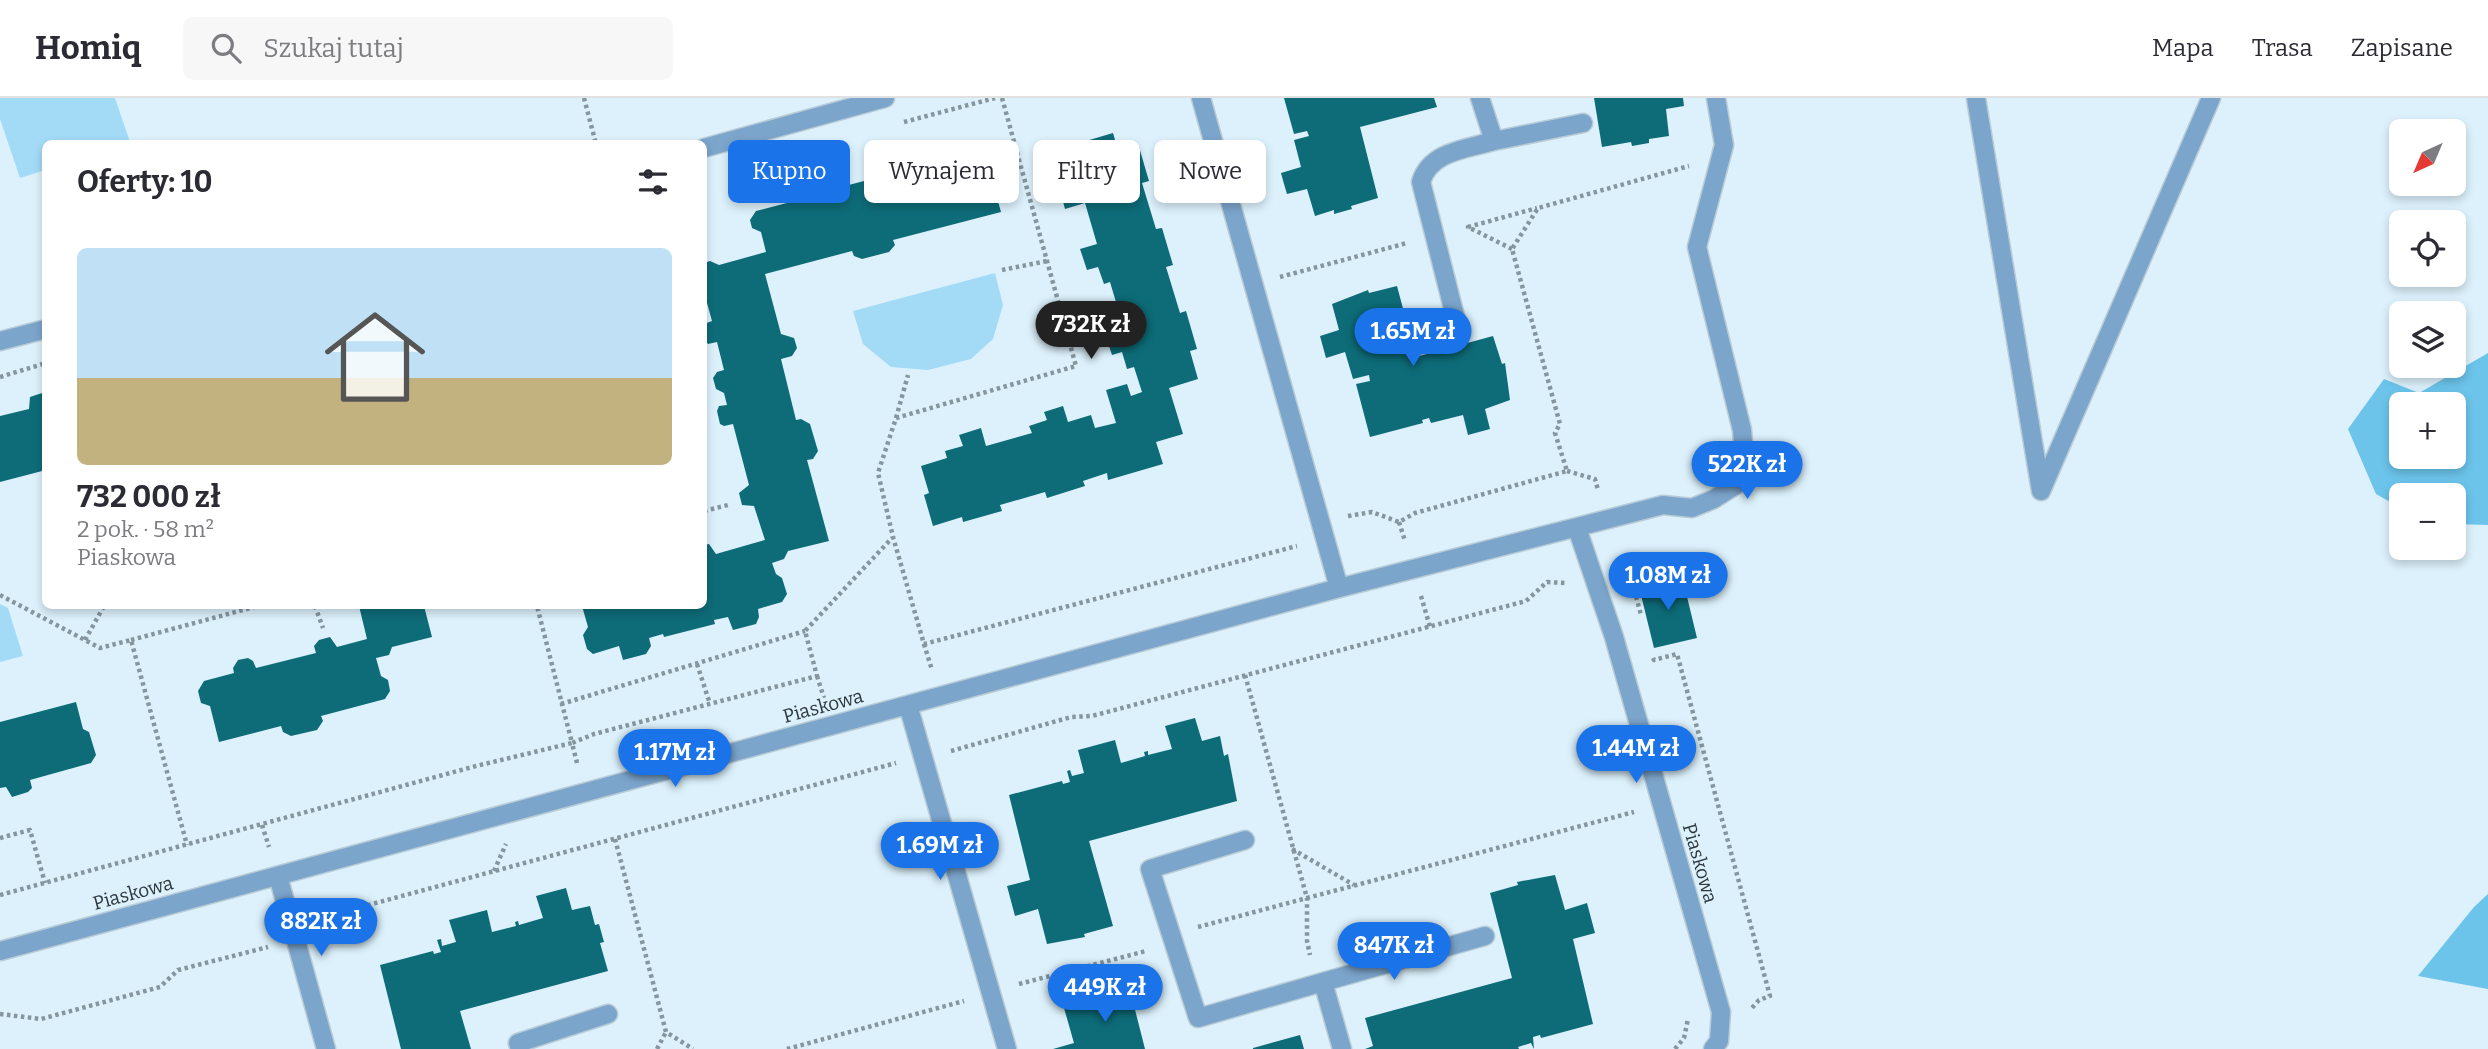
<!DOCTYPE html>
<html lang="pl">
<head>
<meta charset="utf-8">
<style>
  :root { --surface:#fff; --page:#f7f7f7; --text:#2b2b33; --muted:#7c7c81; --line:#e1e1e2; --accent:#1a73e8 }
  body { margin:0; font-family:Bitter,serif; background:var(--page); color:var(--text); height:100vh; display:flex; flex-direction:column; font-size:26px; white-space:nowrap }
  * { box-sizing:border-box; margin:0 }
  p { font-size:23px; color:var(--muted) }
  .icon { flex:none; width:38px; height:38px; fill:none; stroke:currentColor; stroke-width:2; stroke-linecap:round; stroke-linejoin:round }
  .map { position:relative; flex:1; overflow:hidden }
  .details { position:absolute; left:42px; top:42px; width:665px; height:469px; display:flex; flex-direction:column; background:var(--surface); border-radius:10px; box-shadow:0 4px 10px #0003 }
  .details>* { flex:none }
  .banner { position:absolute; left:728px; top:42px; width:665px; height:63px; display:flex; gap:14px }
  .needle { width:46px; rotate:224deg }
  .fabs { position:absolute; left:2389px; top:21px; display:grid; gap:14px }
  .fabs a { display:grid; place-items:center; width:77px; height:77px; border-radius:10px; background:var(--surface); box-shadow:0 4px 10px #0003; font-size:35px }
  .price { position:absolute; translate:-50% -60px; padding:0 16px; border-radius:24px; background:var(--accent); color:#fff; font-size:23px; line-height:46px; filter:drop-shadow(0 2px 4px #0008) }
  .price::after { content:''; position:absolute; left:50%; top:42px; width:21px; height:16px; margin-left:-10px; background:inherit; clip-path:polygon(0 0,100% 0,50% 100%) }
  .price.current { background:#222; color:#fff }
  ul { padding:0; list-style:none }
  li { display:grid; align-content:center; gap:14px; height:371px; padding:0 35px }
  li+li { border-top:2px solid var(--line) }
  li span { display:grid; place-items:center; height:217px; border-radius:10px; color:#555 }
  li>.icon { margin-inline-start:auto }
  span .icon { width:126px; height:126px; fill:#fffc; stroke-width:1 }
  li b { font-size:30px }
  h2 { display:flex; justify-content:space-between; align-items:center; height:84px; padding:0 35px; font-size:30px }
  .pill { padding:0 24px; border-radius:10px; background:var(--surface); box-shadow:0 4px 10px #0003; font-size:24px; line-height:63px }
  .pill.current { background:var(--accent); color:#fff }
  header { display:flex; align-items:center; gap:42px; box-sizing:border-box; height:98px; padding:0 35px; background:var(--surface); border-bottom:2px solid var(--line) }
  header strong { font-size:33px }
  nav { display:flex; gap:38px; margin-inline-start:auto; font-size:24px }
  .search { width:490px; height:63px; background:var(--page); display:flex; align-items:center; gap:18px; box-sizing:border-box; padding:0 24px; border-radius:10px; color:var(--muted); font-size:26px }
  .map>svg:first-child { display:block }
  .green { fill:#a3dbf6 }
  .forest { fill:#6cc4eb; fill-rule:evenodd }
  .building { fill:#0d6c78 }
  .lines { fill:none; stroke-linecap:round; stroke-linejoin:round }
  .lane-casing { stroke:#b9ccd6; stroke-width:21 }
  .street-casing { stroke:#b9ccd6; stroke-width:21 }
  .path { stroke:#86969e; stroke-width:4.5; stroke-dasharray:3.5 3.5; stroke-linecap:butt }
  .lane { stroke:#7ca5cc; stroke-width:18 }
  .street { stroke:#7ca5cc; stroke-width:18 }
  .labels { text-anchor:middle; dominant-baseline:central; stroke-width:7; stroke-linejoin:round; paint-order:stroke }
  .street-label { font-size:19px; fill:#2d373c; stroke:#dcf1fc }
</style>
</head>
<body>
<header>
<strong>Homiq</strong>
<div class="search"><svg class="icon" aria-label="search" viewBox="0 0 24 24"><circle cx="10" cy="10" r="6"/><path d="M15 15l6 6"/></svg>Szukaj tutaj</div>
<nav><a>Mapa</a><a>Trasa</a><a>Zapisane</a></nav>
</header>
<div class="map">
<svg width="2488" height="951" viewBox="0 0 2488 951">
  <rect width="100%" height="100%" fill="#dcf1fc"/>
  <path class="green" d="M 0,0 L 115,0 L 130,44 L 46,46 L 45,72 L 20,80 L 0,21 Z
    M 995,175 L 1003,207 L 993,241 L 971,261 L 928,272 L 891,269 L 863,246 L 853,213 Z
    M 0,506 L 8,510 L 23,558 L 0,564 Z"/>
  <path class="forest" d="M 2488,255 L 2488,427 L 2454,426 L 2454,397 L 2401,397 L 2401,410 L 2376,396 L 2348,331 L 2384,281 L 2419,295 ZM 2401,306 L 2454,306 L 2454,359 L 2401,359 Z
    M 2488,796 L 2488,891 L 2418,878 L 2474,809 Z"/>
  <path class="building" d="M 1284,0 L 1434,0 L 1437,9 L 1360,29 L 1378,100 L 1351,108 L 1352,111 L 1334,116 L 1334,112 L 1315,118 L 1307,91 L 1287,96 L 1284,86 L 1281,75 L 1301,69 L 1294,42 L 1309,38 L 1307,33 L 1294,36 Z
    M 1594,0 L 1683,0 L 1684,8 L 1666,11 L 1669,38 L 1649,41 L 1649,45 L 1632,48 L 1631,44 L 1602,49 Z
    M 1113,35 L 1119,55 L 1139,49 L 1149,83 L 1142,85 L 1156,131 L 1162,130 L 1173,167 L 1166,169 L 1180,215 L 1186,213 L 1197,251 L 1190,253 L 1198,281 L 1169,290 L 1183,336 L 1156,344 L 1163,366 L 1108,382 L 1107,375 L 1083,383 L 1085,388 L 1047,400 L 1045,394 L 1000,407 L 1002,413 L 963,424 L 962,419 L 933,428 L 924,397 L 929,395 L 921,368 L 947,360 L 945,353 L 963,348 L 959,337 L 981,330 L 986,348 L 1032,335 L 1029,328 L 1047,322 L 1044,314 L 1063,308 L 1068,324 L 1091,317 L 1095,330 L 1116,325 L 1106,292 L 1127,286 L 1131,298 L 1142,294 L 1134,269 L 1127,271 L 1122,254 L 1112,257 L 1105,236 L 1124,231 L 1110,184 L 1104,186 L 1098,169 L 1087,172 L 1080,151 L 1097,146 L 1085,105 L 1065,111 L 1059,89 L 1079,83 L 1069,48 Z
    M 982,51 L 991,58 L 997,78 L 993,85 L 1001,114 L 893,142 L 895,147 L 889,154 L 862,161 L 854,158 L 852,153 L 765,176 L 781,236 L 794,240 L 797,250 L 792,258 L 781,261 L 796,322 L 801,321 L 810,326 L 818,353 L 813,361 L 807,362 L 829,443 L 788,453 L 784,461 L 772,465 L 776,476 L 782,480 L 787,496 L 782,504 L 758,511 L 759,519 L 756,526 L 733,532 L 728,519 L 714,522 L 715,526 L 664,539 L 663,536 L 649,540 L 651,548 L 646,556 L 623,562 L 619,548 L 593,556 L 587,551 L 583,537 L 588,529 L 582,508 L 704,508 L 704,447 L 709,446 L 716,456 L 765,442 L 754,408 L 742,407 L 739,395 L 749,387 L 733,326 L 724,328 L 720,326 L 717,313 L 719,308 L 727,307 L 724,295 L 716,291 L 713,280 L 717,274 L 724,272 L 717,244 L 708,246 L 704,241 L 704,226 L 712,223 L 704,194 L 704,165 L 710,163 L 719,167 L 766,154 L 761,134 L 752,130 L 750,122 L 756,113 L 806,100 L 804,91 L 809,86 L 820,83 L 826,93 L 898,74 L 896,66 L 901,61 L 912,58 L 918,69 Z
    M 1397,188 L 1416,259 L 1493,238 L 1502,266 L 1505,265 L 1510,302 L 1485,311 L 1490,331 L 1468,337 L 1463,317 L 1431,325 L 1429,320 L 1422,322 L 1423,325 L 1370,339 L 1356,286 L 1370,283 L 1369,277 L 1353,281 L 1345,254 L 1326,260 L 1320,238 L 1339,232 L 1332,206 L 1368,192 L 1369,195 Z
    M 42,295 L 46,297 L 46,372 L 0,384 L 0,318 L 29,311 L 30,299 Z
    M 1682,478 L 1697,540 L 1654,550 L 1639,489 Z
    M 359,508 L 424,508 L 432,539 L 392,549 L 389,557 L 376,560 L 381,578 L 388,582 L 390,593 L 385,601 L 321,618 L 323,623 L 317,632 L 291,638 L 283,634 L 281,628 L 219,644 L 210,608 L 201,605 L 198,593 L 204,583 L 234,575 L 233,570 L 238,562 L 248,560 L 253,563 L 256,570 L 316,555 L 314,548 L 319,542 L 330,539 L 337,549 L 367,541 Z
    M 76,604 L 83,631 L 89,634 L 96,657 L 91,665 L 30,682 L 32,690 L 28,694 L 12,699 L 6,689 L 0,690 L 0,624 Z
    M 1195,620 L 1202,643 L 1220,638 L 1224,658 L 1228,656 L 1237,703 L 1089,743 L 1113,828 L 1084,836 L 1085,839 L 1047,846 L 1038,811 L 1015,818 L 1007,788 L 1030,782 L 1009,697 L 1062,683 L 1063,686 L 1070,684 L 1067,673 L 1070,672 L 1072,678 L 1084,675 L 1078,652 L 1115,642 L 1121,665 L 1145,658 L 1144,654 L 1148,653 L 1148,657 L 1172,651 L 1165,628 Z
    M 1555,777 L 1565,812 L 1587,805 L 1595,835 L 1573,841 L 1593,926 L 1541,940 L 1540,937 L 1533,939 L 1534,951 L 1531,945 L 1518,949 L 1519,951 L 1365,951 L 1373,948 L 1365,920 L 1512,880 L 1490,795 L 1518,787 L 1517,784 Z
    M 566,790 L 572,812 L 590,808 L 595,827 L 599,826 L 604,844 L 600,845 L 608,873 L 460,913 L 471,951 L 401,951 L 380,867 L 433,853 L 434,856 L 441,854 L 437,842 L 441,841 L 442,848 L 456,844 L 449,822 L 487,812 L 492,834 L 516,828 L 515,824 L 518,823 L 519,827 L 543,820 L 536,798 Z
    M 1130,892 L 1145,951 L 1053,951 L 1074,945 L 1064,910 L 1084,905 L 1083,902 Z
    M 1300,937 L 1304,951 L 1253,951 L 1253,950 Z"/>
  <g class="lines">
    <g class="lane-casing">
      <path id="lane" d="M 1976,0 L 2041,393 L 2211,0"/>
    </g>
    <g class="street-casing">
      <path id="street" d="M 1201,0 L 1339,490
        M 1480,0 L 1494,43 L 1583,25
        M 704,50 L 885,0
        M 1455,218 L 1421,84 C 1430,53 1467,51 1494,43
        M 0,243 L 46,231
        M 1577,430 L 1614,539 L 1721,914 L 1719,943 L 1713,951
        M 908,607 L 1007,951
        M 1245,742 L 1150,771 L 1198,920 L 1323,884
        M 278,778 L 326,951
        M 0,853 L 1339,490 L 1663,407 L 1692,410 L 1714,401 L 1736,387 L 1745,368 L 1742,332 L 1697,149 L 1724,47 L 1716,0
        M 520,951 L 518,945 L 608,916
        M 1342,951 L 1323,884 L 1485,838"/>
    </g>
    <path class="path" d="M 584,0 L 596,46
      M 1002,0 L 1076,268 L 896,320 L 878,375 L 893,439 L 924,546 L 1297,448
      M 904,24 L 995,0
      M 1512,151 L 1468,129 L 1537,110
      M 1002,172 L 1047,163
      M 1280,179 L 1407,145
      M 0,279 L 46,265
      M 896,320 L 908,277
      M 1567,373 L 1595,381 L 1598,392
      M 704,413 L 728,407
      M 1348,418 L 1372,414 L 1399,424 L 1415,415 L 1567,373 L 1555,335 L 1560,326 L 1512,151 L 1538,110 L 1689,68
      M 1399,424 L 1405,443
      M 1622,475 L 1629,472 L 1641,517
      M 0,497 L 100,550 L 131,542 L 187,747
      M 1421,498 L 1430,529
      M 315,508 L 323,530
      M 85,542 L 104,508
      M 131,542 L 258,508
      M 924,546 L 932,572
      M 1653,560 L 1654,562 L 1677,556 L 1770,898 L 1759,902 L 1751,911
      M 697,566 L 710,606
      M 1245,577 L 1307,800 L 1634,714
      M 817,578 L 824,600
      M 561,606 L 805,533
      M 951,653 L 1071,619 L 1092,618 L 1526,503 L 1547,484 L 1565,485
      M 577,665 L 572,645 L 594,636 L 817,578 L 805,533 L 892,440
      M 262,727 L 269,749
      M 0,740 L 30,732 L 45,785
      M 615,741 L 666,934 L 693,951
      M 1292,751 L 1354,787
      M 494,773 L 506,746
      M 0,797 L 476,668 L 572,645 L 537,508
      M 320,820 L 896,665
      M 1198,829 L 1307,800 L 1307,843 L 1310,857
      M 1019,886 L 1146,853
      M 0,916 L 41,921 L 160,889 L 178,872 L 268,849
      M 657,951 L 666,934
      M 787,951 L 964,903
      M 1675,951 L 1684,940 L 1688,921"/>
    <use href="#lane" class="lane"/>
    <use href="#street" class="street"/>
  </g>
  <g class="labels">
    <g class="street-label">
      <text transform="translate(823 608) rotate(-15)">Piaskowa</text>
      <text transform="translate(1700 765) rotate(74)">Piaskowa</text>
      <text transform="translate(133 795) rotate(-15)">Piaskowa</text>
    </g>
  </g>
</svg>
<div class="fabs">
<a><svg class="needle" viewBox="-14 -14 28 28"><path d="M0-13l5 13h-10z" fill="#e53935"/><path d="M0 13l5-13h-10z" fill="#7c7c81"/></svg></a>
<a><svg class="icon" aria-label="locate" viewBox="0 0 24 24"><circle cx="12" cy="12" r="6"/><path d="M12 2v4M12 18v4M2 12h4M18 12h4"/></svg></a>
<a><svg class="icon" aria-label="layers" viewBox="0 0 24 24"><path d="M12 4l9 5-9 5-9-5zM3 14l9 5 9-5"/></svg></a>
<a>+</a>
<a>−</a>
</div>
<b class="price current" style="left:1091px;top:263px">732K zł</b>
<b class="price" style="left:1413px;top:270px">1.65M zł</b>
<b class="price" style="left:1747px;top:403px">522K zł</b>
<b class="price" style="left:1668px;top:514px">1.08M zł</b>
<b class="price" style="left:1636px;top:687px">1.44M zł</b>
<b class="price" style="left:675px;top:691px">1.17M zł</b>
<b class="price" style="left:940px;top:784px">1.69M zł</b>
<b class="price" style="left:321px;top:860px">882K zł</b>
<b class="price" style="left:1394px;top:884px">847K zł</b>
<b class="price" style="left:1105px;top:926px">449K zł</b>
<div class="banner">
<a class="pill current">Kupno</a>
<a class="pill">Wynajem</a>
<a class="pill">Filtry</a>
<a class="pill">Nowe</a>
</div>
<section class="details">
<h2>Oferty: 10<svg class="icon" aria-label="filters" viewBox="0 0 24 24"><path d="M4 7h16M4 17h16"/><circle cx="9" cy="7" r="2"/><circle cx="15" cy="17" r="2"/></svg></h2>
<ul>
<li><span style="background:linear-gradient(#bfe0f5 60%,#c2b280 0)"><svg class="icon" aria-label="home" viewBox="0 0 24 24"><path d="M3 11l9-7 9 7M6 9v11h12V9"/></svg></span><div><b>732 000 zł</b><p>2 pok. · 58 m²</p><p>Piaskowa</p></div></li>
</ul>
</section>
</div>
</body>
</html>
